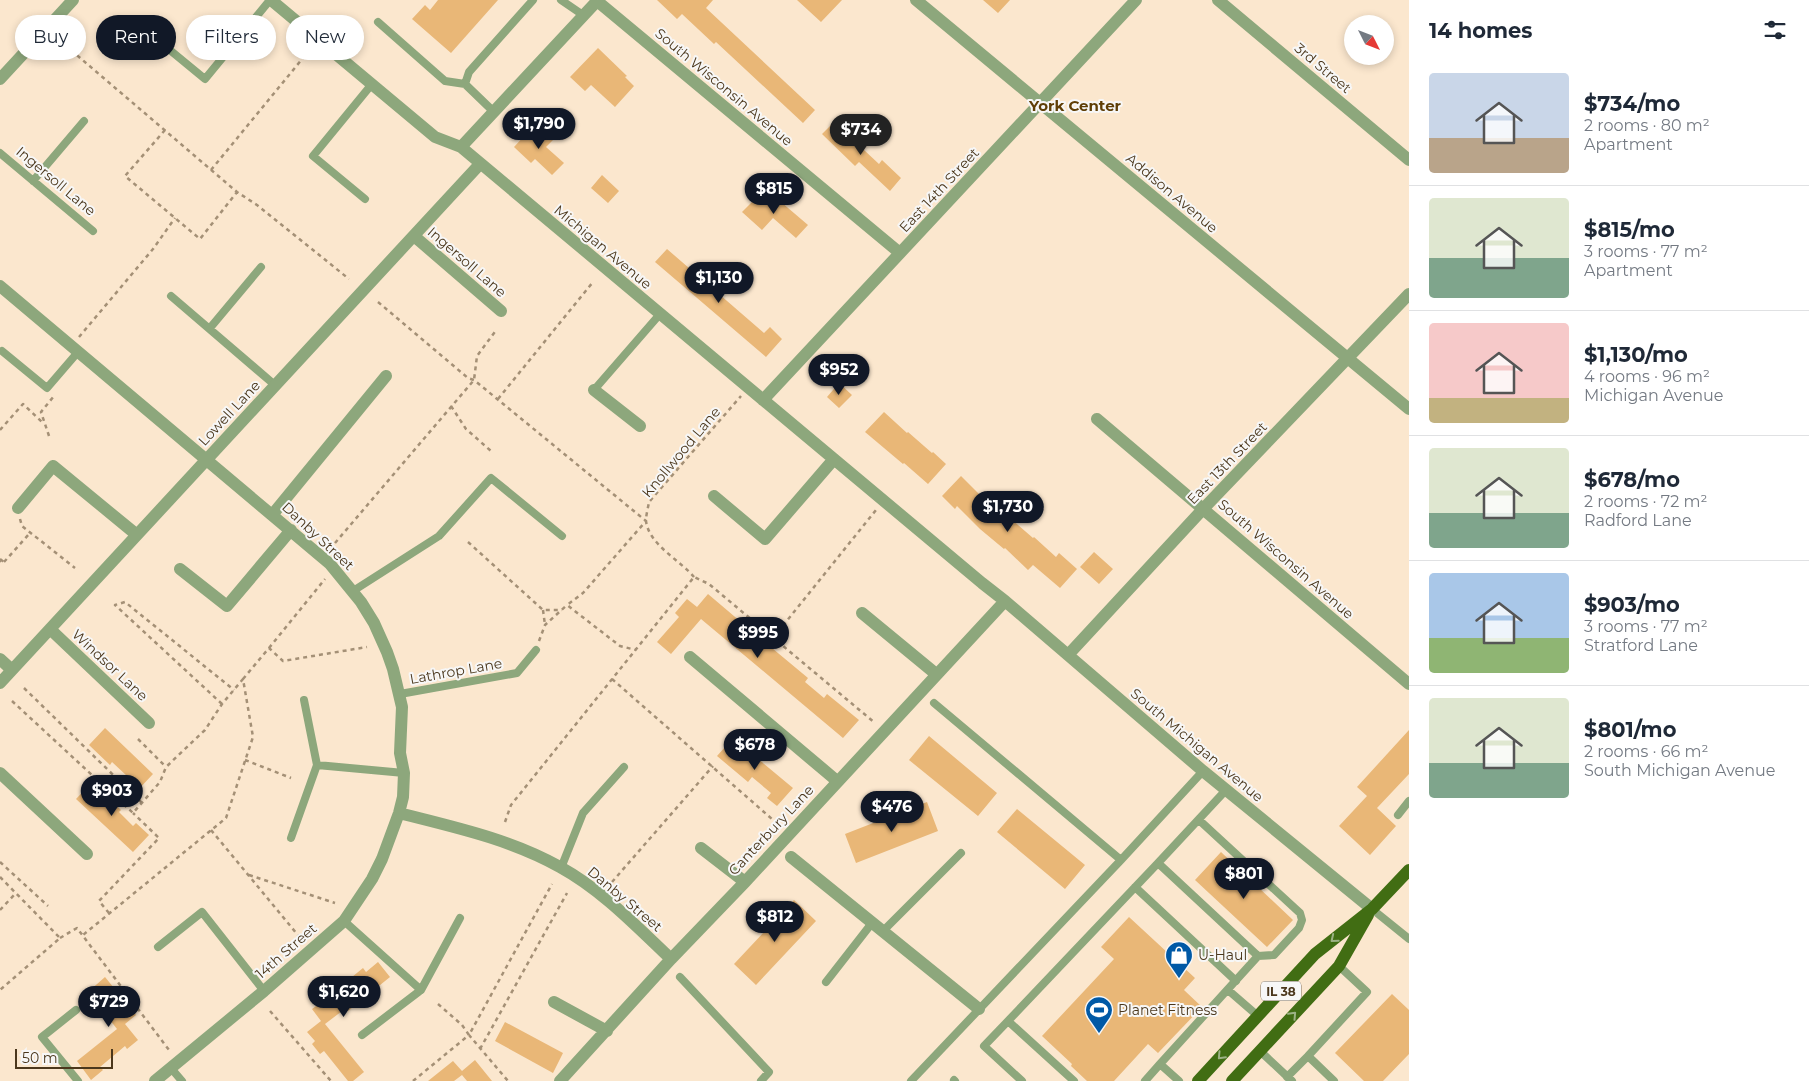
<!DOCTYPE html>
<html lang="en">
<head>
<meta charset="utf-8">
<style>
  :root { --surface:#fff; --page:#f6f6f7; --text:#1f2937; --muted:#747a83; --line:#e0e1e3; --accent:#111827 }
  body { margin:0; font-family:Montserrat,sans-serif; background:var(--page); color:var(--text); height:100vh; display:flex; flex-direction:column; font-size:19px; white-space:nowrap }
  * { box-sizing:border-box; margin:0 }
  p { font-size:16px; color:var(--muted) }
  .icon { flex:none; width:28px; height:28px; fill:none; stroke:currentColor; stroke-width:2; stroke-linecap:round; stroke-linejoin:round }
  .map { position:relative; flex:1; overflow:hidden }
  .drawer { display:flex; flex-direction:column; background:var(--surface); width:400px }
  .drawer>* { flex:none }
  .banner { position:absolute; left:15px; top:15px; width:475px; height:45px; display:flex; gap:10px }
  .needle { width:32px; rotate:132deg }
  .tools { position:absolute; left:1344px; top:15px; display:grid; gap:10px }
  .tools a { display:grid; place-items:center; width:50px; height:50px; border-radius:50%; background:var(--surface); box-shadow:0 2px 8px #0003; font-size:25px }
  .scale { position:absolute; left:15px; bottom:12px; width:98px; box-sizing:border-box; padding-left:5px; border:2px solid #4b371c; border-top:0; font-size:14px; line-height:18px; white-space:nowrap; color:#4b371c; -webkit-text-stroke:4px #f7f7f7; paint-order:stroke }
  .price { position:absolute; translate:-50% -42px; padding:0 11px; border-radius:18px; background:var(--accent); color:#fff; font-size:16px; line-height:32px; filter:drop-shadow(0 1px 2px #0008) }
  .price::after { content:''; position:absolute; left:50%; top:30px; width:15px; height:11px; margin-left:-8px; background:inherit; clip-path:polygon(0 0,100% 0,50% 100%) }
  .price.current { background:#222; color:#fff }
  ul { padding:0; list-style:none }
  li { display:flex; align-items:center; gap:15px; height:125px; padding:0 20px }
  li+li { border-top:1px solid var(--line) }
  li span { display:grid; place-items:center; flex:none; width:140px; height:100px; border-radius:5px; color:#555 }
  li>.icon { margin-inline-start:auto }
  span .icon { width:60px; height:60px; fill:#fffc; stroke-width:1 }
  li b { font-size:21px }
  h2 { display:flex; justify-content:space-between; align-items:center; height:60px; padding:0 20px; font-size:21px }
  .pill { padding:0 18px; border-radius:22px; background:var(--surface); box-shadow:0 2px 8px #0003; font-size:18px; line-height:45px }
  .pill.current { background:var(--accent); color:#fff }
  main { display:flex; flex:1; min-height:0 }
  .map>svg:first-child { display:block }
  .building { fill:#e9b777 }
  .lines { fill:none; stroke-linecap:round; stroke-linejoin:round }
  .path { stroke:#a49076; stroke-width:2.5; stroke-dasharray:4 4; stroke-linecap:butt }
  .lane { stroke:#8da77c; stroke-width:8 }
  .street { stroke:#8da77c; stroke-width:12 }
  .primary { stroke:#416d13; stroke-width:12 }
  .oneway { stroke:#9cb285 }
  .labels { text-anchor:middle; dominant-baseline:central; stroke-width:4; stroke-linejoin:round; paint-order:stroke }
  .shield { fill:#f7f7f7; stroke:#7f715e; stroke-width:1 }
  .shield-label { font-size:12px; font-weight:bold; fill:#4b371c }
  .street-label { font-size:14px; fill:#4b371c; stroke:#f7f7f7 }
  .poi-label { font-size:14px; fill:#4b371c; stroke:#f7f7f7; text-anchor:start }
  .neighbourhood-label { font-size:15px; font-weight:bold; fill:#5f3e06; stroke:#f7f7f7 }
</style>
</head>
<body>
<main>
<div class="map">
<svg width="1409" height="1081" viewBox="0 0 1409 1081">
  <rect width="100%" height="100%" fill="#fbe7ce"/>
  <path class="building" d="M 438,0 L 498,0 L 451,53 L 412,19 L 425,5 L 430,10 Z
    M 657,0 L 713,0 L 706,8 L 815,110 L 803,123 L 716,42 L 714,44 L 682,14 L 677,19 Z
    M 797,0 L 842,0 L 821,22 Z
    M 983,0 L 1010,0 L 998,13 Z
    M 598,48 L 627,76 L 625,77 L 634,86 L 615,107 L 591,85 L 585,91 L 570,77 Z
    M 834,122 L 879,164 L 882,160 L 901,178 L 890,191 L 859,162 L 855,166 L 822,134 Z
    M 540,126 L 554,139 L 546,147 L 564,163 L 552,175 L 535,159 L 531,163 L 514,147 L 526,134 L 530,137 Z
    M 602,175 L 619,191 L 608,203 L 591,188 Z
    M 760,194 L 768,202 L 774,196 L 808,225 L 796,238 L 773,218 L 762,230 L 742,212 Z
    M 667,249 L 764,333 L 770,327 L 782,339 L 766,357 L 655,262 Z
    M 839,383 L 852,395 L 839,408 L 827,397 Z
    M 884,412 L 907,433 L 908,432 L 932,453 L 933,452 L 946,464 L 928,484 L 904,463 L 903,464 L 865,432 Z
    M 961,476 L 984,499 L 987,497 L 1008,518 L 1009,517 L 1033,538 L 1034,537 L 1056,557 L 1059,553 L 1077,569 L 1060,588 L 1033,565 L 1028,570 L 1005,548 L 1004,549 L 980,529 L 957,506 L 955,509 L 942,496 Z
    M 1094,552 L 1113,569 L 1099,584 L 1080,567 Z
    M 708,594 L 741,622 L 737,626 L 756,642 L 760,638 L 808,678 L 805,682 L 824,698 L 827,694 L 859,720 L 843,738 L 701,619 L 671,654 L 657,642 L 679,617 L 675,613 L 687,599 L 697,607 Z
    M 105,728 L 153,774 L 137,791 L 124,779 L 127,776 L 112,762 L 110,765 L 89,745 Z
    M 1409,730 L 1409,774 L 1377,808 L 1396,826 L 1370,855 L 1339,826 L 1367,796 L 1357,787 Z
    M 929,736 L 997,793 L 978,816 L 909,760 Z
    M 733,738 L 793,788 L 777,806 L 767,798 L 771,793 L 752,777 L 748,782 L 717,756 Z
    M 92,782 L 121,810 L 119,812 L 133,826 L 136,823 L 149,835 L 133,852 L 76,799 Z
    M 927,802 L 938,831 L 856,863 L 845,834 Z
    M 1017,809 L 1085,865 L 1065,889 L 997,832 Z
    M 1221,852 L 1293,920 L 1267,947 L 1195,880 Z
    M 794,900 L 816,921 L 756,985 L 734,964 Z
    M 1129,917 L 1195,978 L 1184,990 L 1202,1007 L 1158,1053 L 1148,1044 L 1114,1081 L 1087,1081 L 1071,1066 L 1072,1064 L 1042,1036 L 1114,959 L 1101,947 Z
    M 378,962 L 390,977 L 348,1011 L 346,1008 L 325,1024 L 364,1072 L 353,1081 L 348,1081 L 324,1051 L 320,1054 L 312,1044 L 315,1041 L 307,1032 L 321,1021 L 312,1009 L 353,979 L 352,977 L 363,968 L 366,972 Z
    M 105,977 L 136,1015 L 125,1024 L 138,1040 L 127,1049 L 125,1046 L 100,1067 L 103,1070 L 91,1080 L 77,1061 L 117,1029 L 88,992 Z
    M 1392,994 L 1409,1010 L 1409,1054 L 1383,1081 L 1364,1081 L 1335,1053 Z
    M 505,1022 L 563,1053 L 553,1073 L 495,1041 Z
    M 475,1060 L 492,1081 L 467,1081 L 462,1075 L 454,1081 L 428,1081 L 453,1061 L 462,1071 Z"/>
  <g class="lines">
    <path class="path" d="M 65,45 L 237,192 L 257,205 L 349,279
      M 165,130 L 125,176 L 200,239 L 237,192
      M 211,170 L 303,58
      M 378,302 L 468,378 L 474,380 L 646,521 L 583,593 L 567,605 L 620,646 L 636,650
      M 79,337 L 153,249 L 175,218
      M 498,399 L 593,282
      M 451,406 L 466,429 L 491,451
      M 0,430 L 23,404 L 43,423
      M 49,436 L 41,412 L 54,396
      M 20,519 L 22,526 L 75,568
      M 468,542 L 543,610 L 562,610
      M 335,543 L 474,380 L 477,356 L 497,329
      M 0,559 L 4,562 L 0,561
      M 4,562 L 30,533
      M 694,577 C 680,560 649,545 646,521 C 646,515 648,508 649,502 L 741,396
      M 543,610 L 545,625
      M 773,638 L 876,510
      M 539,641 L 545,625 L 567,605
      M 269,648 L 325,579
      M 243,679 L 269,648 L 283,661 L 367,647
      M 612,679 L 780,826
      M 24,688 L 142,803
      M 12,701 L 133,813 L 160,782 L 166,767 L 205,730 L 222,704 L 243,679 L 253,737 L 226,818 L 83,935
      M 222,704 L 115,605 L 125,602 L 234,690
      M 138,739 L 166,767
      M 245,760 L 291,778
      M 505,822 L 511,805 L 694,577 L 709,584 L 875,723
      M 211,830 L 302,940
      M 0,862 L 48,906
      M 249,875 L 335,903
      M 0,877 L 60,938 L 0,990
      M 612,882 L 713,766
      M 0,910 L 15,894
      M 109,913 L 99,901 L 159,838 L 133,813
      M 60,938 L 77,928 L 169,1050
      M 438,1004 L 462,1025 L 469,1035 L 552,884
      M 270,1011 L 331,1081
      M 480,1049 L 567,893
      M 413,1081 L 469,1035 L 508,1081"/>
    <path class="lane" d="M 561,0 L 583,15
      M 378,22 L 445,81 L 465,84 L 494,112
      M 154,37 L 205,79 L 270,0
      M 465,84 L 469,72 L 533,0
      M 0,153 L 93,231
      M 33,181 L 84,121
      M 365,199 L 313,156 L 372,84
      M 171,296 L 276,386
      M 210,328 L 261,267
      M 2,351 L 47,388 L 78,352
      M 594,390 L 660,314
      M 353,591 L 439,536 L 491,478 L 562,536
      M 400,694 L 517,673 L 536,650
      M 934,703 L 1121,860
      M 317,765 L 404,773
      M 1398,815 L 1409,801
      M 1199,820 L 1300,913 L 1302,920 L 1299,928 L 1274,955 L 1258,956
      M 291,838 L 317,765 L 304,700
      M 1158,863 L 1226,790
      M 561,868 L 583,813 L 624,767
      M 1135,887 L 1236,981
      M 1372,909 L 1409,939
      M 344,921 L 421,990
      M 883,931 L 961,853
      M 158,947 L 202,912 L 264,991
      M 680,977 L 769,1072 L 761,1081
      M 826,982 L 872,923
      M 1228,990 L 1258,1016
      M 76,1010 L 42,1037 L 78,1081
      M 1008,1021 L 984,1046 L 1022,1081
      M 362,1035 L 421,990 L 460,918
      M 1260,1051 L 1292,1081
      M 1308,1056 L 1367,992 L 1339,966
      M 170,1067 L 182,1081
      M 1287,1077 L 1308,1056 L 1334,1081
      M 954,1080 L 955,1081
      M 911,1081 L 1121,860 L 1203,771
      M 1074,1081 L 1008,1021 L 1158,863 L 1258,956 L 1160,1064 L 1179,1081
      M 1145,1081 L 1160,1064"/>
    <path class="street" d="M 271,0 L 435,137 L 461,147 L 982,583 L 1005,601 L 1203,771 L 1372,909
      M 916,0 L 1409,409
      M 1218,0 L 1409,160
      M 597,1 L 900,253
      M 0,79 L 73,0
      M 461,147 L 598,0
      M 414,236 L 501,311
      M 0,286 L 330,564 L 361,602 L 374,623 L 387,652 L 393,669 L 402,707 L 400,753 L 404,773 L 403,797 L 399,813 L 382,859 L 372,879 L 344,921 L 264,991 L 155,1081
      M 594,390 L 640,426
      M 763,400 L 1136,0
      M 1097,419 L 1409,684
      M 714,496 L 765,539 L 834,459
      M 18,508 L 53,466 L 137,535
      M 273,514 L 386,376
      M 180,569 L 227,606 L 291,530
      M 862,613 L 936,674
      M 50,629 L 149,723
      M 1068,655 L 1204,508 L 1409,294
      M 690,657 L 837,781
      M 0,659 L 12,670
      M 0,683 L 480,164
      M 0,773 L 87,854
      M 399,813 C 454,827 510,839 560,867 C 602,890 636,926 671,959
      M 701,848 L 745,882
      M 791,857 L 979,1009
      M 554,1002 L 607,1031
      M 560,1081 L 671,959 L 745,882 L 1005,601"/>
    <path class="primary" d="M 1198,1081 L 1315,954 L 1372,909 L 1409,870
      M 1232,1081 L 1339,966 L 1368,915"/>
  </g>
  <defs><path id="oneway-chevron" d="M-2-3.5L2.5 0L-2 3.5" fill="none" stroke-width="1.6" stroke-linecap="round" stroke-linejoin="round" transform="scale(1.25)"/></defs>
  <g class="oneway">
    <use href="#oneway-chevron" transform="translate(1334 939) rotate(141)"/>
    <use href="#oneway-chevron" transform="translate(1293 1015) rotate(-47)"/>
    <use href="#oneway-chevron" transform="translate(1221 1056) rotate(133)"/>
  </g>
  <defs>
    <g id="shop-pin" transform="scale(1.4375)"><path d="M0 17L-7.5 6A9.5 9.5 0 1 1 7.5 6Z" fill="#0059a6" stroke="#f7f7f7"/><path d="M-5-2.5h2.3a2.7 3.5 0 0 1 5.4 0H5L5.5 6h-11ZM-1.5-2.5h3a1.5 2.3 0 0 0-3 0Z" fill="#fff"/></g>
    <g id="stadium-pin" transform="scale(1.4375)"><path d="M0 17L-7.5 6A9.5 9.5 0 1 1 7.5 6Z" fill="#0059a6" stroke="#f7f7f7"/><path d="M0-5a6.5 5 0 1 0 0 10a6.5 5 0 1 0 0-10ZM-3.5-1.8h7v3.6h-7Z" fill="#fff"/></g>
  </defs>
  <g fill-rule="evenodd">
    <use href="#shop-pin" x="1179" y="955"/>
    <use href="#stadium-pin" x="1099" y="1010"/>
  </g>
  <g class="labels">
    <rect class="shield" x="1261" y="981.5" width="40" height="19" rx="4"/>
    <g class="shield-label">
      <text x="1281" y="991">IL 38</text>
    </g>
    <g class="street-label">
      <text transform="translate(1323 68) rotate(40)">3rd Street</text>
      <text transform="translate(724 87) rotate(40)">South Wisconsin Avenue</text>
      <text transform="translate(56 181) rotate(40)">Ingersoll Lane</text>
      <text transform="translate(939 190) rotate(-47)">East 14th Street</text>
      <text transform="translate(1172 193) rotate(40)">Addison Avenue</text>
      <text transform="translate(603 247) rotate(40)">Michigan Avenue</text>
      <text transform="translate(467 262) rotate(41)">Ingersoll Lane</text>
      <text transform="translate(229 413) rotate(-47)">Lowell Lane</text>
      <text transform="translate(681 452) rotate(-50)">Knollwood Lane</text>
      <text transform="translate(1227 463) rotate(-46)">East 13th Street</text>
      <text transform="translate(318 536) rotate(43)">Danby Street</text>
      <text transform="translate(1286 559) rotate(41)">South Wisconsin Avenue</text>
      <text transform="translate(110 665) rotate(43)">Windsor Lane</text>
      <text transform="translate(456 671) rotate(-10)">Lathrop Lane</text>
      <text transform="translate(1197 745) rotate(40)">South Michigan Avenue</text>
      <text transform="translate(771 830) rotate(-47)">Canterbury Lane</text>
      <text transform="translate(625 899) rotate(40)">Danby Street</text>
      <text transform="translate(286 951) rotate(-41)">14th Street</text>
    </g>
    <g class="poi-label">
      <text x="1198" y="955">U-Haul</text>
      <text x="1118" y="1010">Planet Fitness</text>
    </g>
    <g class="neighbourhood-label">
      <text x="1075" y="105">York Center</text>
    </g>
  </g>
</svg>
<div class="tools">
<a><svg class="needle" viewBox="-14 -14 28 28"><path d="M0-13l5 13h-10z" fill="#e53935"/><path d="M0 13l5-13h-10z" fill="#747a83"/></svg></a>
</div>
<div class="scale">50 m</div>
<b class="price" style="left:539px;top:150px">$1,790</b>
<b class="price current" style="left:861px;top:156px">$734</b>
<b class="price" style="left:774px;top:215px">$815</b>
<b class="price" style="left:719px;top:304px">$1,130</b>
<b class="price" style="left:839px;top:396px">$952</b>
<b class="price" style="left:1008px;top:533px">$1,730</b>
<b class="price" style="left:758px;top:659px">$995</b>
<b class="price" style="left:755px;top:771px">$678</b>
<b class="price" style="left:112px;top:817px">$903</b>
<b class="price" style="left:892px;top:833px">$476</b>
<b class="price" style="left:1244px;top:900px">$801</b>
<b class="price" style="left:775px;top:943px">$812</b>
<b class="price" style="left:344px;top:1018px">$1,620</b>
<b class="price" style="left:109px;top:1028px">$729</b>
<div class="banner">
<a class="pill">Buy</a>
<a class="pill current">Rent</a>
<a class="pill">Filters</a>
<a class="pill">New</a>
</div>
</div>
<section class="drawer">
<h2>14 homes<svg class="icon" aria-label="filters" viewBox="0 0 24 24"><path d="M4 7h16M4 17h16"/><circle cx="9" cy="7" r="2"/><circle cx="15" cy="17" r="2"/></svg></h2>
<ul>
<li><span style="background:linear-gradient(#c9d6e8 65%,#b9a48a 0)"><svg class="icon" aria-label="home" viewBox="0 0 24 24"><path d="M3 11l9-7 9 7M6 9v11h12V9"/></svg></span><div><b>$734/mo</b><p>2 rooms · 80 m²</p><p>Apartment</p></div></li>
<li><span style="background:linear-gradient(#dfe7d0 60%,#7fa58c 0)"><svg class="icon" aria-label="home" viewBox="0 0 24 24"><path d="M3 11l9-7 9 7M6 9v11h12V9"/></svg></span><div><b>$815/mo</b><p>3 rooms · 77 m²</p><p>Apartment</p></div></li>
<li><span style="background:linear-gradient(#f6c9c9 75%,#c2b280 0)"><svg class="icon" aria-label="home" viewBox="0 0 24 24"><path d="M3 11l9-7 9 7M6 9v11h12V9"/></svg></span><div><b>$1,130/mo</b><p>4 rooms · 96 m²</p><p>Michigan Avenue</p></div></li>
<li><span style="background:linear-gradient(#dfe7d0 65%,#7fa58c 0)"><svg class="icon" aria-label="home" viewBox="0 0 24 24"><path d="M3 11l9-7 9 7M6 9v11h12V9"/></svg></span><div><b>$678/mo</b><p>2 rooms · 72 m²</p><p>Radford Lane</p></div></li>
<li><span style="background:linear-gradient(#a9c7e8 65%,#8fb573 0)"><svg class="icon" aria-label="home" viewBox="0 0 24 24"><path d="M3 11l9-7 9 7M6 9v11h12V9"/></svg></span><div><b>$903/mo</b><p>3 rooms · 77 m²</p><p>Stratford Lane</p></div></li>
<li><span style="background:linear-gradient(#dfe7d0 65%,#7fa58c 0)"><svg class="icon" aria-label="home" viewBox="0 0 24 24"><path d="M3 11l9-7 9 7M6 9v11h12V9"/></svg></span><div><b>$801/mo</b><p>2 rooms · 66 m²</p><p>South Michigan Avenue</p></div></li>
</ul>
</section>
</main>
</body>
</html>
